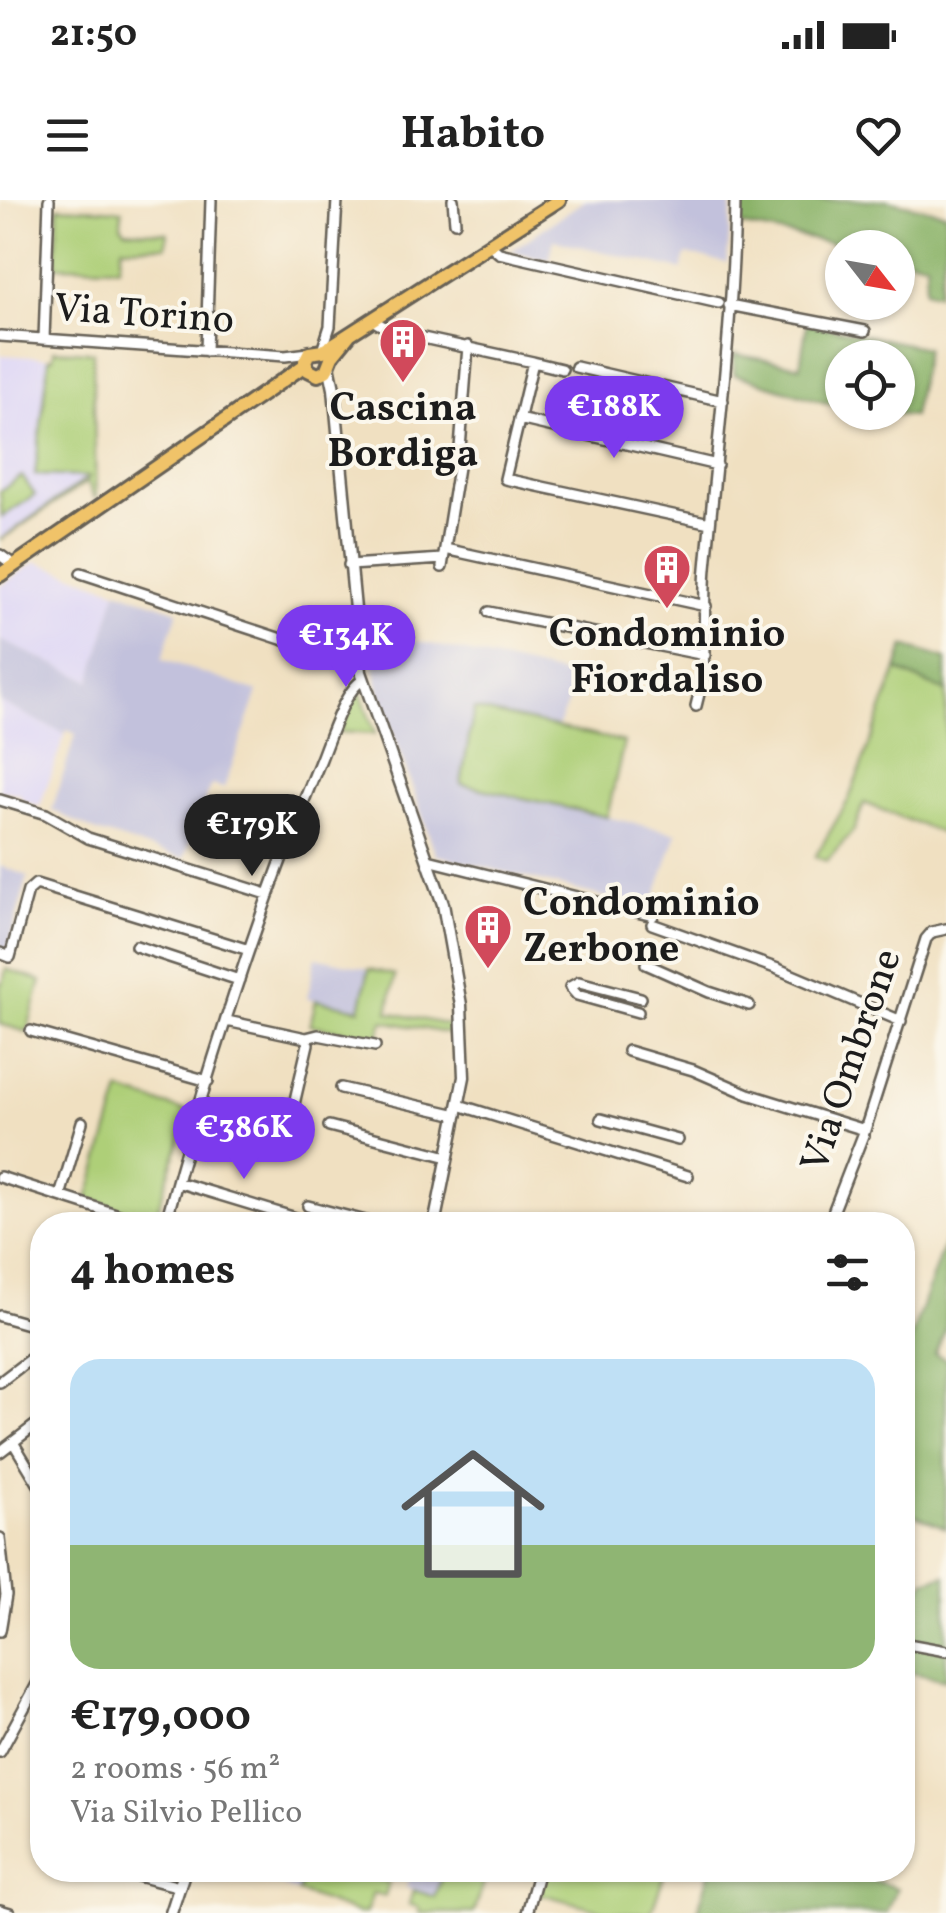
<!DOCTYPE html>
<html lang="en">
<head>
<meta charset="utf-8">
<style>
  :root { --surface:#fff; --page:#f6f6f6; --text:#222; --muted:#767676; --line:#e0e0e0; --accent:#7c3aed }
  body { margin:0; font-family:Vollkorn,serif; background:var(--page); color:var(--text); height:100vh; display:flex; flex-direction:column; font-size:38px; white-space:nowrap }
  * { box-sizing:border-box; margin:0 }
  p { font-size:32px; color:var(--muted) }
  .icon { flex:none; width:55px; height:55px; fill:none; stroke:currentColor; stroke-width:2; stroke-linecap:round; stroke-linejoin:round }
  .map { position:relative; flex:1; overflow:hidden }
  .drawer { position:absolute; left:30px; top:1012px; width:885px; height:670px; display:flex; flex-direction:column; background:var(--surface); border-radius:40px; box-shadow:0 2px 8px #0004 }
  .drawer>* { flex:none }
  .needle { width:65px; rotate:121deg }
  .buttons { position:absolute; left:825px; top:30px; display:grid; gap:20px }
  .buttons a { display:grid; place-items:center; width:90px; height:90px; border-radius:50%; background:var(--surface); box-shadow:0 2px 8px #0004; font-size:50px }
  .price { position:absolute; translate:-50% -85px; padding:0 22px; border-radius:35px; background:var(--accent); color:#fff; font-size:32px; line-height:65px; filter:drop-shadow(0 2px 5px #0008) }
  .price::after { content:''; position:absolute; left:50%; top:60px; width:30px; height:22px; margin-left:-15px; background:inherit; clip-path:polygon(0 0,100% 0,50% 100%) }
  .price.current { background:#222; color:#fff }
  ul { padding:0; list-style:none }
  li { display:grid; align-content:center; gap:20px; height:530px; padding:0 40px }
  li+li { border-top:2px solid var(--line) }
  li span { display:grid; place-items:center; height:310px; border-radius:30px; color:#555 }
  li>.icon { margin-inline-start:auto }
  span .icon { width:180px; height:180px; fill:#fffc; stroke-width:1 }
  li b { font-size:42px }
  h2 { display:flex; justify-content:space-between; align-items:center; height:120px; padding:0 40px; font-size:42px }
  .status { display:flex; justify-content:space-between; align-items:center; height:70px; padding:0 50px; background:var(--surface); direction:ltr }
  .status svg { height:28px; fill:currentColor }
  header { display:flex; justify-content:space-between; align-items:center; height:130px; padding:0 40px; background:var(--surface); font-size:45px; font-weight:700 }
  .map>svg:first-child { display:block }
  .built { fill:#ddd5f6 }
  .industrial { fill:#c2c1dc }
  .green { fill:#aecf78; stroke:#65764a; stroke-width:2.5 }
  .forest { fill:#8ab268; stroke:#536742; stroke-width:2.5 }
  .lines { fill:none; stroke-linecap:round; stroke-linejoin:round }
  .minor-casing { stroke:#666156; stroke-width:14 }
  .tertiary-casing { stroke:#666156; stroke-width:15 }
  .primary-casing { stroke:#666156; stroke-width:18 }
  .minor { stroke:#fff; stroke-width:9 }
  .tertiary { stroke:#fff; stroke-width:10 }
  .primary { stroke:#f0c369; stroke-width:12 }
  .labels { text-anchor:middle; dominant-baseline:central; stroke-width:8; stroke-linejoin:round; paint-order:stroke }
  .street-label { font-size:40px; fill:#1c1c1c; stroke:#fbf7ec }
  .poi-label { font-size:40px; font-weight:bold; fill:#1c1c1c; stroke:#fbf7ec }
</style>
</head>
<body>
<div class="status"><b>21:50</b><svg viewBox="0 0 49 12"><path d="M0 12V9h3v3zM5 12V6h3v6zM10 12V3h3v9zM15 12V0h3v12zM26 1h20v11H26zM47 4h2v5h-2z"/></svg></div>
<header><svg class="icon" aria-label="menu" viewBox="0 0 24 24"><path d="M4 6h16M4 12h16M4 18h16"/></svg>Habito<svg class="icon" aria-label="heart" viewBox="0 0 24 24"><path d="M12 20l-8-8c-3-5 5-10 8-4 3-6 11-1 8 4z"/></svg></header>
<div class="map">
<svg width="946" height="1713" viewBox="0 0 946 1713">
  <rect width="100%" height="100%" fill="#fbf7ec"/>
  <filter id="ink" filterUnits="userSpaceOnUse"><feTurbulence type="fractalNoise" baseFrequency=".01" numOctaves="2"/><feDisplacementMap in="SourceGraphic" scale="20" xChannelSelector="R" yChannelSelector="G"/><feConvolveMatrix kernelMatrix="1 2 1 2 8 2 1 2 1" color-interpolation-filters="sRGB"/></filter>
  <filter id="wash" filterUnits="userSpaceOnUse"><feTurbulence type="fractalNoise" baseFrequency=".0048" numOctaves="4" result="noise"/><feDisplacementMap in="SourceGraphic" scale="40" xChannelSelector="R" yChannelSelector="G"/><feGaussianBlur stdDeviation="2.25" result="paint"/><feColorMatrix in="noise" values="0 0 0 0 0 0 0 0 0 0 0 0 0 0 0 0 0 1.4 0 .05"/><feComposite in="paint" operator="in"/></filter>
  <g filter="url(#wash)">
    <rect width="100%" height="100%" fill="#f0e0c1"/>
    <path class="built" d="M 0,155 L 49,158 L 49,170 L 94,274 L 0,338 Z
      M 36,362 L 117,390 L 91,481 L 0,440 L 0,386 Z
      M 0,502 L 65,534 L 40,606 L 23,601 L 20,594 L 6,591 L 0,593 Z"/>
    <path class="industrial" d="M 585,0 L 732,0 L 727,63 L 686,54 L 682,70 L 554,40 L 549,60 L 511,51 Z
      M 117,390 L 178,411 L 162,459 L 258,492 L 224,588 L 211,585 L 184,659 L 97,632 L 52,610 L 76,534 L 67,530 L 65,534 L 0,502 L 0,440 L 91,481 Z
      M 366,429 L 578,478 L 558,526 L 474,509 L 461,584 L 677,633 L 653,704 L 648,707 L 621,701 L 436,655 L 381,498 Z
      M 0,666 L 28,676 L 7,751 L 0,749 Z
      M 316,757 L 369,769 L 360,810 L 307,798 Z
      M 244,1670 L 306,1670 L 298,1692 Z
      M 412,1670 L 444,1670 L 435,1697 L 406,1688 Z"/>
    <path class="green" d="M 58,7 L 122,10 L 121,25 L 125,30 L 167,33 L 166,46 L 122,47 L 119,67 L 56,66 Z
      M 54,150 L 93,152 L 96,297 L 94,298 L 87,282 L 0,340 L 89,277 L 35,275 L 49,158 L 53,158 Z
      M 22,276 L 35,295 L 2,317 L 0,291 Z
      M 897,470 L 946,492 L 946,635 L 864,603 L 854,630 L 827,661 L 815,657 L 849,599 Z
      M 356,493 L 361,494 L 375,534 L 339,532 Z
      M 474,509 L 624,542 L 607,617 L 461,584 Z
      M 6,769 L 41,781 L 27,832 L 0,824 L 0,783 L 3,783 Z
      M 369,769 L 395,775 L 388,812 L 449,825 L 451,834 L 383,821 L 378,838 L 310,825 L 316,800 L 360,809 Z
      M 120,891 L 189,912 L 154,1020 L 88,999 Z
      M 306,1670 L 352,1670 L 389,1683 L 385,1696 L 373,1693 L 366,1713 L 357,1713 L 298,1692 Z
      M 444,1670 L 488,1670 L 474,1713 L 419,1713 L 420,1708 L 409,1704 L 413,1690 L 435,1697 Z
      M 544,1670 L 666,1670 L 651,1713 L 611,1713 L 537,1693 Z"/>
    <path class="forest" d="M 739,0 L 886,0 L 946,13 L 946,45 L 938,94 L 925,90 L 927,63 L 898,57 L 898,48 L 852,47 L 738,25 Z
      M 807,123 L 926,148 L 913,216 L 877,213 L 898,212 L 898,158 L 842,158 L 842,208 L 734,174 L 734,154 L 800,166 Z
      M 904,446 L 946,459 L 946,492 L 897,470 Z
      M 946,1038 L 946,1129 L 935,1154 L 946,1159 L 946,1328 L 903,1310 L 902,1149 L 907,1149 Z
      M 946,1375 L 946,1480 L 903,1471 L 902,1411 L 907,1412 L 925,1381 Z
      M 710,1670 L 841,1670 L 897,1688 L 887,1713 L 697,1713 Z"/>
  </g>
  <g filter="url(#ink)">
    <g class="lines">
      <g class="minor-casing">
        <path id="minor" d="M 453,0 L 455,22
          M 490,45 L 499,53 L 719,103
          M 729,105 L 865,131
          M 374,121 L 391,131 L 533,162 L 505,279 L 710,323
          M 0,136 L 285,156 L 309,153
          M 44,139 L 49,0
          M 206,151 L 211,0
          M 322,151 L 330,126 L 337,0
          M 533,162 L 562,169
          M 576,167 L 723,201
          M 519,219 L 717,265
          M 445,349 L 706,406
          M 0,355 L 14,365
          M 349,365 L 443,359
          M 442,367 L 459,261 L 468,146
          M 81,373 L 360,465
          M 489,412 L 705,455
          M 696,506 C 709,460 702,415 706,368 C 717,246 733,123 735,0
          M 0,600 L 46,614 L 88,638 L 267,694
          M 203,615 L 286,644
          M 428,660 L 653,716
          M 652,724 L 778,769 L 901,821
          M 136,746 L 239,780
          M 0,753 L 10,757 L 28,691 L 36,684 L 249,750
          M 646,764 L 709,792 L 749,805
          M 638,812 L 577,795 L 570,787 L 579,782 L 641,798
          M 227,821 L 306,838 L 318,835 L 375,846
          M 31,831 L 208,881
          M 628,851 L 693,870 L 748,894 L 865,930
          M 341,888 L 457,915
          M 459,905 L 688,976
          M 601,919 L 678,940
          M 194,926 L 277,946 L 285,943 L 308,844 L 306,838
          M 329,926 L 448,957
          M 0,977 L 150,1025
          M 177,982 L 299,1019
          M 60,996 L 82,922
          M 308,1006 L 381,1025
          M 165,1025 C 208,867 258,710 321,559 C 329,539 345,489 363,480
          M 828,1025 L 865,930 L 926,739 L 932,732 L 946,729
          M 0,1116 L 42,1128
          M 0,1182 L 42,1150
          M 13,1242 L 42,1290
          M 0,1252 L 42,1220
          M 0,1338 L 6,1395 L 0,1431
          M 902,1443 L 946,1451
          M 0,1552 L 42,1475
          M 115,1670 L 180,1687
          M 0,1710 L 10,1713
          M 527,1713 L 539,1670"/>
      </g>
      <g class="tertiary-casing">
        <path id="tertiary" d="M 329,165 L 334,189 L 361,472 L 443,704 L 461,805 L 464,877 L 434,1025
          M 171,1713 L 185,1670"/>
      </g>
      <g class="primary-casing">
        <path id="primary" d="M 349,135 L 332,156 L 326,171 L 318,175 L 308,170 L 305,161 L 309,153 L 323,151 L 559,0
          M 0,375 L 305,165"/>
      </g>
      <use href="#minor" class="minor"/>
      <use href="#tertiary" class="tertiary"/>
      <use href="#primary" class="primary"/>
    </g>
  </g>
  <defs>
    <g id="building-pin" transform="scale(2.5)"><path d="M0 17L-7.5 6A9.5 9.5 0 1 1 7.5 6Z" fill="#d1495b" stroke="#fbf7ec"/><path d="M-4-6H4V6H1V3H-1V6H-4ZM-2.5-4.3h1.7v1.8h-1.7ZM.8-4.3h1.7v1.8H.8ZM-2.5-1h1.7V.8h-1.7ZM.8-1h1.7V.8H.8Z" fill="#fff"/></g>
  </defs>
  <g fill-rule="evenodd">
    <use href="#building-pin" x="403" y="142"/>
    <use href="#building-pin" x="667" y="368"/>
    <use href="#building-pin" x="488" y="728"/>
  </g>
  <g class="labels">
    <g class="street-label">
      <text transform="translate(144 116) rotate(4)">Via Torino</text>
      <text transform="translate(853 861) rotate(-71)">Via Ombrone</text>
    </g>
    <g class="poi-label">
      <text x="403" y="210">Cascina<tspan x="403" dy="46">Bordiga</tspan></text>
      <text x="667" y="436">Condominio<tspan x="667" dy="46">Fiordaliso</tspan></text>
      <text x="523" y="705" text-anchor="start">Condominio<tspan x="523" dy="46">Zerbone</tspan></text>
    </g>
  </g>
</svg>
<div class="buttons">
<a><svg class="needle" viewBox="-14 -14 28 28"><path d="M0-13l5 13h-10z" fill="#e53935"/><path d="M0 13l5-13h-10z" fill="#767676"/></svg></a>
<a><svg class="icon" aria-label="locate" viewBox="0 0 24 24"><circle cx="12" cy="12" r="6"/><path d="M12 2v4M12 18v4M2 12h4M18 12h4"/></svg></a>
</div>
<b class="price" style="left:614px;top:261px">€188K</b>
<b class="price" style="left:346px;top:490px">€134K</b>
<b class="price current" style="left:252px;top:679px">€179K</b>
<b class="price" style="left:244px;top:982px">€386K</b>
<section class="drawer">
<h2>4 homes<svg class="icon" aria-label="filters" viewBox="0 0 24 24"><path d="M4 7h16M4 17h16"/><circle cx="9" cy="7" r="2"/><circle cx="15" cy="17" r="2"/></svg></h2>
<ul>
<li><span style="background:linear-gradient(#bfe0f5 60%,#8fb573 0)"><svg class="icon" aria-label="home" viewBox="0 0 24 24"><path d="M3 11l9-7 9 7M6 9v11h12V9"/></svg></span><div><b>€179,000</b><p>2 rooms · 56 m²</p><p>Via Silvio Pellico</p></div></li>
</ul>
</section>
</div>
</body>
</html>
